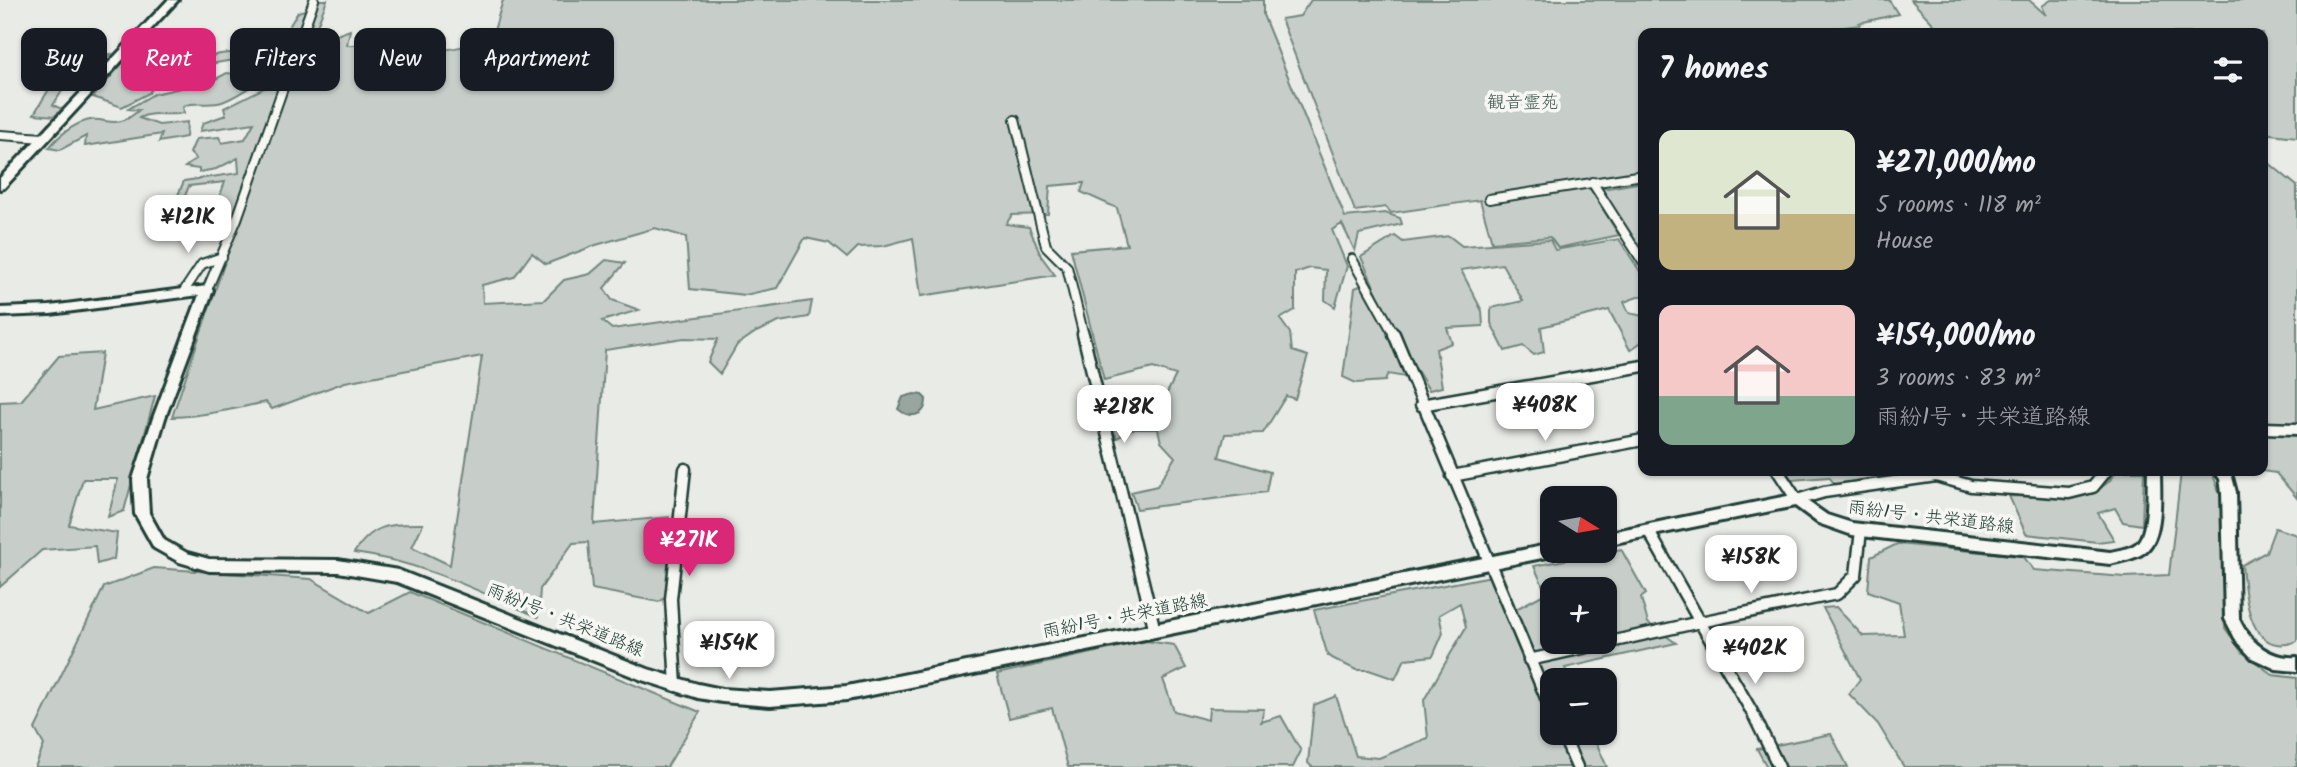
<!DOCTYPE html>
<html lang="en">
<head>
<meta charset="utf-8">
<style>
  :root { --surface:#171b24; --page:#20242c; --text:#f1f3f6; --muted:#9ea1a6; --accent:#db2777 }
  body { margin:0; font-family:Kalam,"Klee One",sans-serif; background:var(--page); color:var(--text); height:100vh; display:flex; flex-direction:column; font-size:26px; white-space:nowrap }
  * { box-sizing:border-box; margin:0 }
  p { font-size:23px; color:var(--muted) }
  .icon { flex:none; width:38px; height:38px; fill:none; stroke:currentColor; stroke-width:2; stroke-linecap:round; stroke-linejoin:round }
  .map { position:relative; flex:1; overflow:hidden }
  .drawer { position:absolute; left:1638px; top:28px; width:630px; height:448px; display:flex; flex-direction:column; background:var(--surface); border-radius:14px; box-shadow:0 2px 5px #0004 }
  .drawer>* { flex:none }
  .banner { position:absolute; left:21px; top:28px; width:665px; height:63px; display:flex; gap:14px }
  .needle { width:46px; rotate:101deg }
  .controls { position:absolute; left:1540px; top:486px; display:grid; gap:14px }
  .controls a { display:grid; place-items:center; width:77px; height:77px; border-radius:14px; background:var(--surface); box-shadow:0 2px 5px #0004; font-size:35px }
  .price { position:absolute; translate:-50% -60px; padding:0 16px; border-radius:14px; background:#fff; color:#222; font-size:23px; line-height:46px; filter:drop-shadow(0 2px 4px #0008) }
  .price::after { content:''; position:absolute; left:50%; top:42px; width:21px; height:16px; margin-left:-10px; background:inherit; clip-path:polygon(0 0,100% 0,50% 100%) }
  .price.selected { background:var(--accent); color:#fff }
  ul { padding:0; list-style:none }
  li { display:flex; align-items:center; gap:21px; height:175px; padding:0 21px }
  li span { display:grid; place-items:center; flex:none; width:196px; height:140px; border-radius:14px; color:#555 }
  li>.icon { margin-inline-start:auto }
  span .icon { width:84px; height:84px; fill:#fffc; stroke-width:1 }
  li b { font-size:30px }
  h2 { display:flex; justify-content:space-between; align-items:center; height:84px; padding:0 21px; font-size:30px }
  .tag { padding:0 24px; border-radius:14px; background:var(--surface); box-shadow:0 2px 5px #0004; font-size:24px; line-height:63px }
  .tag.selected { background:var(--accent); color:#fff }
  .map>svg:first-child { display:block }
  .green { fill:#c7cec9; stroke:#73867e; stroke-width:2; fill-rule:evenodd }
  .water { fill:#99a6a0; stroke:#687c75; stroke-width:2 }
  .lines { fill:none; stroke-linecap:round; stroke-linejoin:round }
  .street-far1-casing { stroke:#1f3d34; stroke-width:12 }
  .street-casing { stroke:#1f3d34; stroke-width:15 }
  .secondary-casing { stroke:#1f3d34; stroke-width:6 }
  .street-far1 { stroke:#f6f6f2; stroke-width:8 }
  .street { stroke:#f6f6f2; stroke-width:10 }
  .secondary { fill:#f6f6f2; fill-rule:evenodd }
  .labels { text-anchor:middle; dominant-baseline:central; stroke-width:7; stroke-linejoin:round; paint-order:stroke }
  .park-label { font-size:18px; fill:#415a52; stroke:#f6f6f2 }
  .street-label { font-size:18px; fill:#1f3d34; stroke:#f6f6f2 }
</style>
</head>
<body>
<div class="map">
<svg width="2297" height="767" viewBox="0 0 2297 767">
  <rect width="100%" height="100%" fill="#e9ebe7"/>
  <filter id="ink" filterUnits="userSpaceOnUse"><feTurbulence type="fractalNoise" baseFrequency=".0143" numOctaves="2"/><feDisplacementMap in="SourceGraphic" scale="14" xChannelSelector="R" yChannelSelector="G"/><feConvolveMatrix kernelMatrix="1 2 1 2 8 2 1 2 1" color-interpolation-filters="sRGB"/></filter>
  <g filter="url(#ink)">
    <path class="green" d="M 317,0 L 327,0 L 313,36 L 300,46 L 296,55 L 283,62 L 267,66 L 239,59 L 164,72 L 149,93 L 122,107 L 93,97 L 126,59 L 137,55 L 135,63 L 143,65 L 124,68 L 126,72 L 189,61 L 202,55 L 209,57 C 223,51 235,54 250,51 C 261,48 269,40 282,38 L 298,12 L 314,7 Z
      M 503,0 L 1263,0 L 1263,15 L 1345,217 L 1385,213 L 1400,218 L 1402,224 L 1359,234 L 1355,251 L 1342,224 L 1332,230 L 1347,266 L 1335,307 L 1325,300 L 1326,270 L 1310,268 L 1295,273 L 1295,310 L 1280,319 L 1290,333 L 1292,351 L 1308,356 L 1295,399 L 1286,396 L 1263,433 L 1225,434 L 1219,457 L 1270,472 L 1266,492 L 1137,509 L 1131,492 L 1157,486 L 1175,457 L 1161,442 L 1158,429 L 1132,429 L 1117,438 L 1110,425 L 1128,419 L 1154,419 L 1176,375 L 1153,368 L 1104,380 L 1071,250 L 1127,245 L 1117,208 L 1081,192 L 1084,183 L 1050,186 L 1048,214 L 1012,215 L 1006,224 L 1029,227 L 1041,256 L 1055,275 L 921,296 L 913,238 L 883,246 L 858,247 L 847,258 L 829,243 L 805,238 L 777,288 L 745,295 L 690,289 L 686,237 L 655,228 L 596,245 L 546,264 L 532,253 L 514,277 L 482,285 L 483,303 L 544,300 L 564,280 L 590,274 L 606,260 L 625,263 L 604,288 L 612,300 L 639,310 L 602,321 L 612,329 L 812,301 L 809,317 L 779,322 L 756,332 L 737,345 L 720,374 L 708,362 L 718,339 L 684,338 L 605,350 L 594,524 L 669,517 L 676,590 L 659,602 L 592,589 L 588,542 L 573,543 L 540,589 L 538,617 C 476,590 422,562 354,553 C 373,523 391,524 423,524 L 412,547 L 450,565 L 482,356 L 345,382 L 272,409 L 266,402 C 234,409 203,416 172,417 L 234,235 L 214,240 L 222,232 L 215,223 L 186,233 L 175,233 L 194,216 L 214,211 L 225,182 L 189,186 L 172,227 L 164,228 L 184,181 L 239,173 L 238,158 L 216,169 L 199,172 L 199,169 L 185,167 L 196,159 L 190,153 L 196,139 L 219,137 L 222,143 L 245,139 L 254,123 L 200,131 L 203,123 L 226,115 L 224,108 L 266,87 L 269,80 C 251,83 240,96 222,102 C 210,106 196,101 183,106 L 184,113 C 168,117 154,110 139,118 L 159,125 L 187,122 L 186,137 L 159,142 L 162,134 L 85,146 L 86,136 L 60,150 L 49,148 C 57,137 72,125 86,121 C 106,115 114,133 139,110 L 128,109 L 154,94 L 212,81 L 227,73 L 260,77 L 283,68 L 320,41 L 350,30 L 347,45 L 442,44 L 440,50 C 459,49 472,43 491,41 Z
      M 1311,0 L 1889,0 L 1898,14 L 1859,23 L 1860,25 L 1822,30 L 1824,33 L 1643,33 L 1643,178 L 1589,187 L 1619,235 L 1558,248 L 1550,237 L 1492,242 L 1480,200 L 1391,213 L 1386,207 L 1355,211 L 1281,19 L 1300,16 Z
      M 1911,0 L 2029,0 L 2046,15 L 2042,6 L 2051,0 L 2297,0 L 2297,137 L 2263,133 L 2263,33 L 1942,33 Z
      M 111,54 L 100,66 L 79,65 L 53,105 L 62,109 L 55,116 L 34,114 L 68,58 Z
      M 2263,158 L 2297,186 L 2297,423 L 2263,422 Z
      M 1643,182 L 1643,252 L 1602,189 Z
      M 1395,236 L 1403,242 L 1449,236 L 1462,246 L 1550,240 L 1555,250 L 1619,239 L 1643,276 L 1643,295 L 1624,302 L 1629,313 L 1643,316 L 1643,341 L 1630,350 L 1609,310 L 1541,327 L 1544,352 L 1534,355 L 1523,346 L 1505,351 L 1491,323 L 1491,308 L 1523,301 L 1502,264 L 1461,270 L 1482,311 L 1483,326 L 1447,328 L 1452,343 L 1436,349 L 1442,387 L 1429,390 L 1418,372 L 1405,377 L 1388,374 L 1385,381 L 1356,383 L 1343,377 L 1355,288 L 1362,285 L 1385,319 L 1381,302 L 1361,257 Z
      M 102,353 L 93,410 L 155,396 L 124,511 L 108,517 L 118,479 L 83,479 L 69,525 L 117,533 L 114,559 L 97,564 L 95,546 L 42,550 L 0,587 L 0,402 L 21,401 L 59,356 Z
      M 2263,434 L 2297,436 L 2297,498 L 2276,473 L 2261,471 Z
      M 1785,471 L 1934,471 L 1836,486 L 1829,477 L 1792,480 Z
      M 2116,471 L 2144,471 L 2142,525 L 2123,522 L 2115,508 L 2098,513 L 2114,540 L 2097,542 L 2026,534 L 2009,496 C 2041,496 2100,506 2116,471 Z
      M 2208,471 L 2213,475 L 2221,497 L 2225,628 L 2241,651 L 2273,675 L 2297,678 L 2297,767 L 1904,767 L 1878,724 L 1849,694 L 1860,679 L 1823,608 L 1836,607 L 1863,636 L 1904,635 L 1899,602 L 1868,591 L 1871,557 L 1897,544 L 2023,556 L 2034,570 L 2125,577 L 2169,575 L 2181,472 Z
      M 2275,528 L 2297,535 L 2297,641 C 2249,660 2245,595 2242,565 L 2266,552 Z
      M 1621,549 L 1646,594 L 1641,598 L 1648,623 L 1676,643 L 1565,668 L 1570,681 L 1552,681 L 1552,733 L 1592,733 L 1607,767 L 1312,767 L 1308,763 L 1314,705 L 1336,696 L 1356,756 L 1379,758 L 1428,738 L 1424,700 L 1466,627 L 1460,603 L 1439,615 L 1443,633 L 1433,656 L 1405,659 L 1395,679 L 1369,670 L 1356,670 L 1328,656 L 1314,610 L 1502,574 L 1516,609 L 1546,593 L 1534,566 ZM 1552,590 L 1605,590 L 1605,642 L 1552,642 Z
      M 154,568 L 311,579 L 369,613 L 410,592 L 700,712 L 667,767 L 35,767 L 44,745 L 35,729 L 104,587 Z
      M 1146,641 L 1174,645 L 1186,668 L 1163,679 L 1174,711 L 1208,720 L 1209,708 L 1264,709 L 1261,722 L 1281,716 L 1301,751 L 1293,767 L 1068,767 L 1052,708 L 1009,718 L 997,674 Z
      M 1831,734 L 1848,767 L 1767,767 L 1757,749 Z"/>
    <path class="water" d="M 914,394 L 922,395 L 926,399 C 926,417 910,419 898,409 L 903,397 Z"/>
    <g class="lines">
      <g class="street-far1-casing">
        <path id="street-far1" d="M 1015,120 L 1046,246 L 1067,267 L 1084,336
          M 0,135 L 44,138
          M 1592,182 L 1643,262
          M 1489,199 L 1643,175
          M 1352,259 L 1395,336
          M 207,290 L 237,219 L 314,0
          M 182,294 L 202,264 L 222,257"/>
      </g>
      <g class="street-casing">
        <path id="street" d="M 1083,334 L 1155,631
          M 1394,334 L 1552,712
          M 1421,405 L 1643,366
          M 2263,428 L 2297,429
          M 1778,471 L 1797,500 L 1824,492 L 1936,476 L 1971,486 L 2069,493 L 2093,487 L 2106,471
          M 1452,476 L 1643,440
          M 1648,530 L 1700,622 L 1837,594 L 1856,575 L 1861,530
          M 1529,660 L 1700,622 L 1752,712 L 1779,767
          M 676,686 L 671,599 L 685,469
          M 1562,733 L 1577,767"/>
      </g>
      <g class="secondary-casing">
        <path id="secondary" d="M 168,0 L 178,0 L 4,188 L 0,189 L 0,178 Z
          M 207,286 L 213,290 L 165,418 L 147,479 L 149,513 L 164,540 L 187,553 L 209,559 L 338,560 L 398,570 L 648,669 L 698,684 L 722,689 L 770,692 L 847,686 L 1552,544 L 1552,551 L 1558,551 L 1552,556 L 847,700 L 770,706 L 722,702 L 698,698 L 642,680 L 397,582 L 338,572 L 209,571 L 179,562 L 154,548 L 135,514 L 133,479 L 153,418 L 199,295 L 50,314 L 0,316 L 0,308 L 50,306 Z
          M 2148,471 L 2160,471 C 2160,492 2164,536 2146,551 C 2137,559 2121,561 2110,564 L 1852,535 L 1818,523 L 1795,506 L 1605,545 L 1605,533 L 1797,494 L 1827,515 L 1852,523 L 2110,552 C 2119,550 2130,549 2137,543 C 2150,531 2147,488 2148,471 Z
          M 2214,471 L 2228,471 L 2232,477 L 2236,492 L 2239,619 C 2250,643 2270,659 2297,657 L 2297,671 L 2276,669 L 2252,658 L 2237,642 L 2225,619 L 2222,492 L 2220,479 Z"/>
      </g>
      <use href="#street-far1" class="street-far1"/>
      <use href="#street" class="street"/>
      <use href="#secondary" class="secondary"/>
    </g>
  </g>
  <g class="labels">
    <g class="park-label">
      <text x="1523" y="103">観音霊苑</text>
    </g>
    <g class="street-label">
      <text transform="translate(1931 518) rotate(7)">雨紛1号・共栄道路線</text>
      <text transform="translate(1125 617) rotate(-11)">雨紛1号・共栄道路線</text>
      <text transform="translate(565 621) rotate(22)">雨紛1号・共栄道路線</text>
    </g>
  </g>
</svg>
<div class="controls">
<a><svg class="needle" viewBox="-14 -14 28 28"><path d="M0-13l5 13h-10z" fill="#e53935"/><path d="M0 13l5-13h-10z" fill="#9ea1a6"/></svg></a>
<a>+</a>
<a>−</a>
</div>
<b class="price" style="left:188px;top:255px">¥121K</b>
<b class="price" style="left:1545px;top:443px">¥408K</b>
<b class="price" style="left:1124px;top:445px">¥218K</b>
<b class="price selected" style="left:689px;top:578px">¥271K</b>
<b class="price" style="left:1751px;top:595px">¥158K</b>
<b class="price" style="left:729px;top:681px">¥154K</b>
<b class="price" style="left:1755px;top:686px">¥402K</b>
<div class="banner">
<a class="tag">Buy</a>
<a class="tag selected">Rent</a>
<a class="tag">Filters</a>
<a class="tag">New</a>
<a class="tag">Apartment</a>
</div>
<section class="drawer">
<h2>7 homes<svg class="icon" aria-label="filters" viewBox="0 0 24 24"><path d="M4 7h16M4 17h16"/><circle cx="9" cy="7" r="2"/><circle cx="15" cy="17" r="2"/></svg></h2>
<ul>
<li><span style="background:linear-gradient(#dfe7d0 60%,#c2b280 0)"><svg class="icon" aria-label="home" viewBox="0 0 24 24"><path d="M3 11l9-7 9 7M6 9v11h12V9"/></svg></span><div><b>¥271,000/mo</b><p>5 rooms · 118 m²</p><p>House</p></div></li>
<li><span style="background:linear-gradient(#f6c9c9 65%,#7fa58c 0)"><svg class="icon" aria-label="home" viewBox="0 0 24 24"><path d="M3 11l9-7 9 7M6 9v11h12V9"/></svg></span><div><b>¥154,000/mo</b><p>3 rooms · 83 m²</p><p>雨紛1号・共栄道路線</p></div></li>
</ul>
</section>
</div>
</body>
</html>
